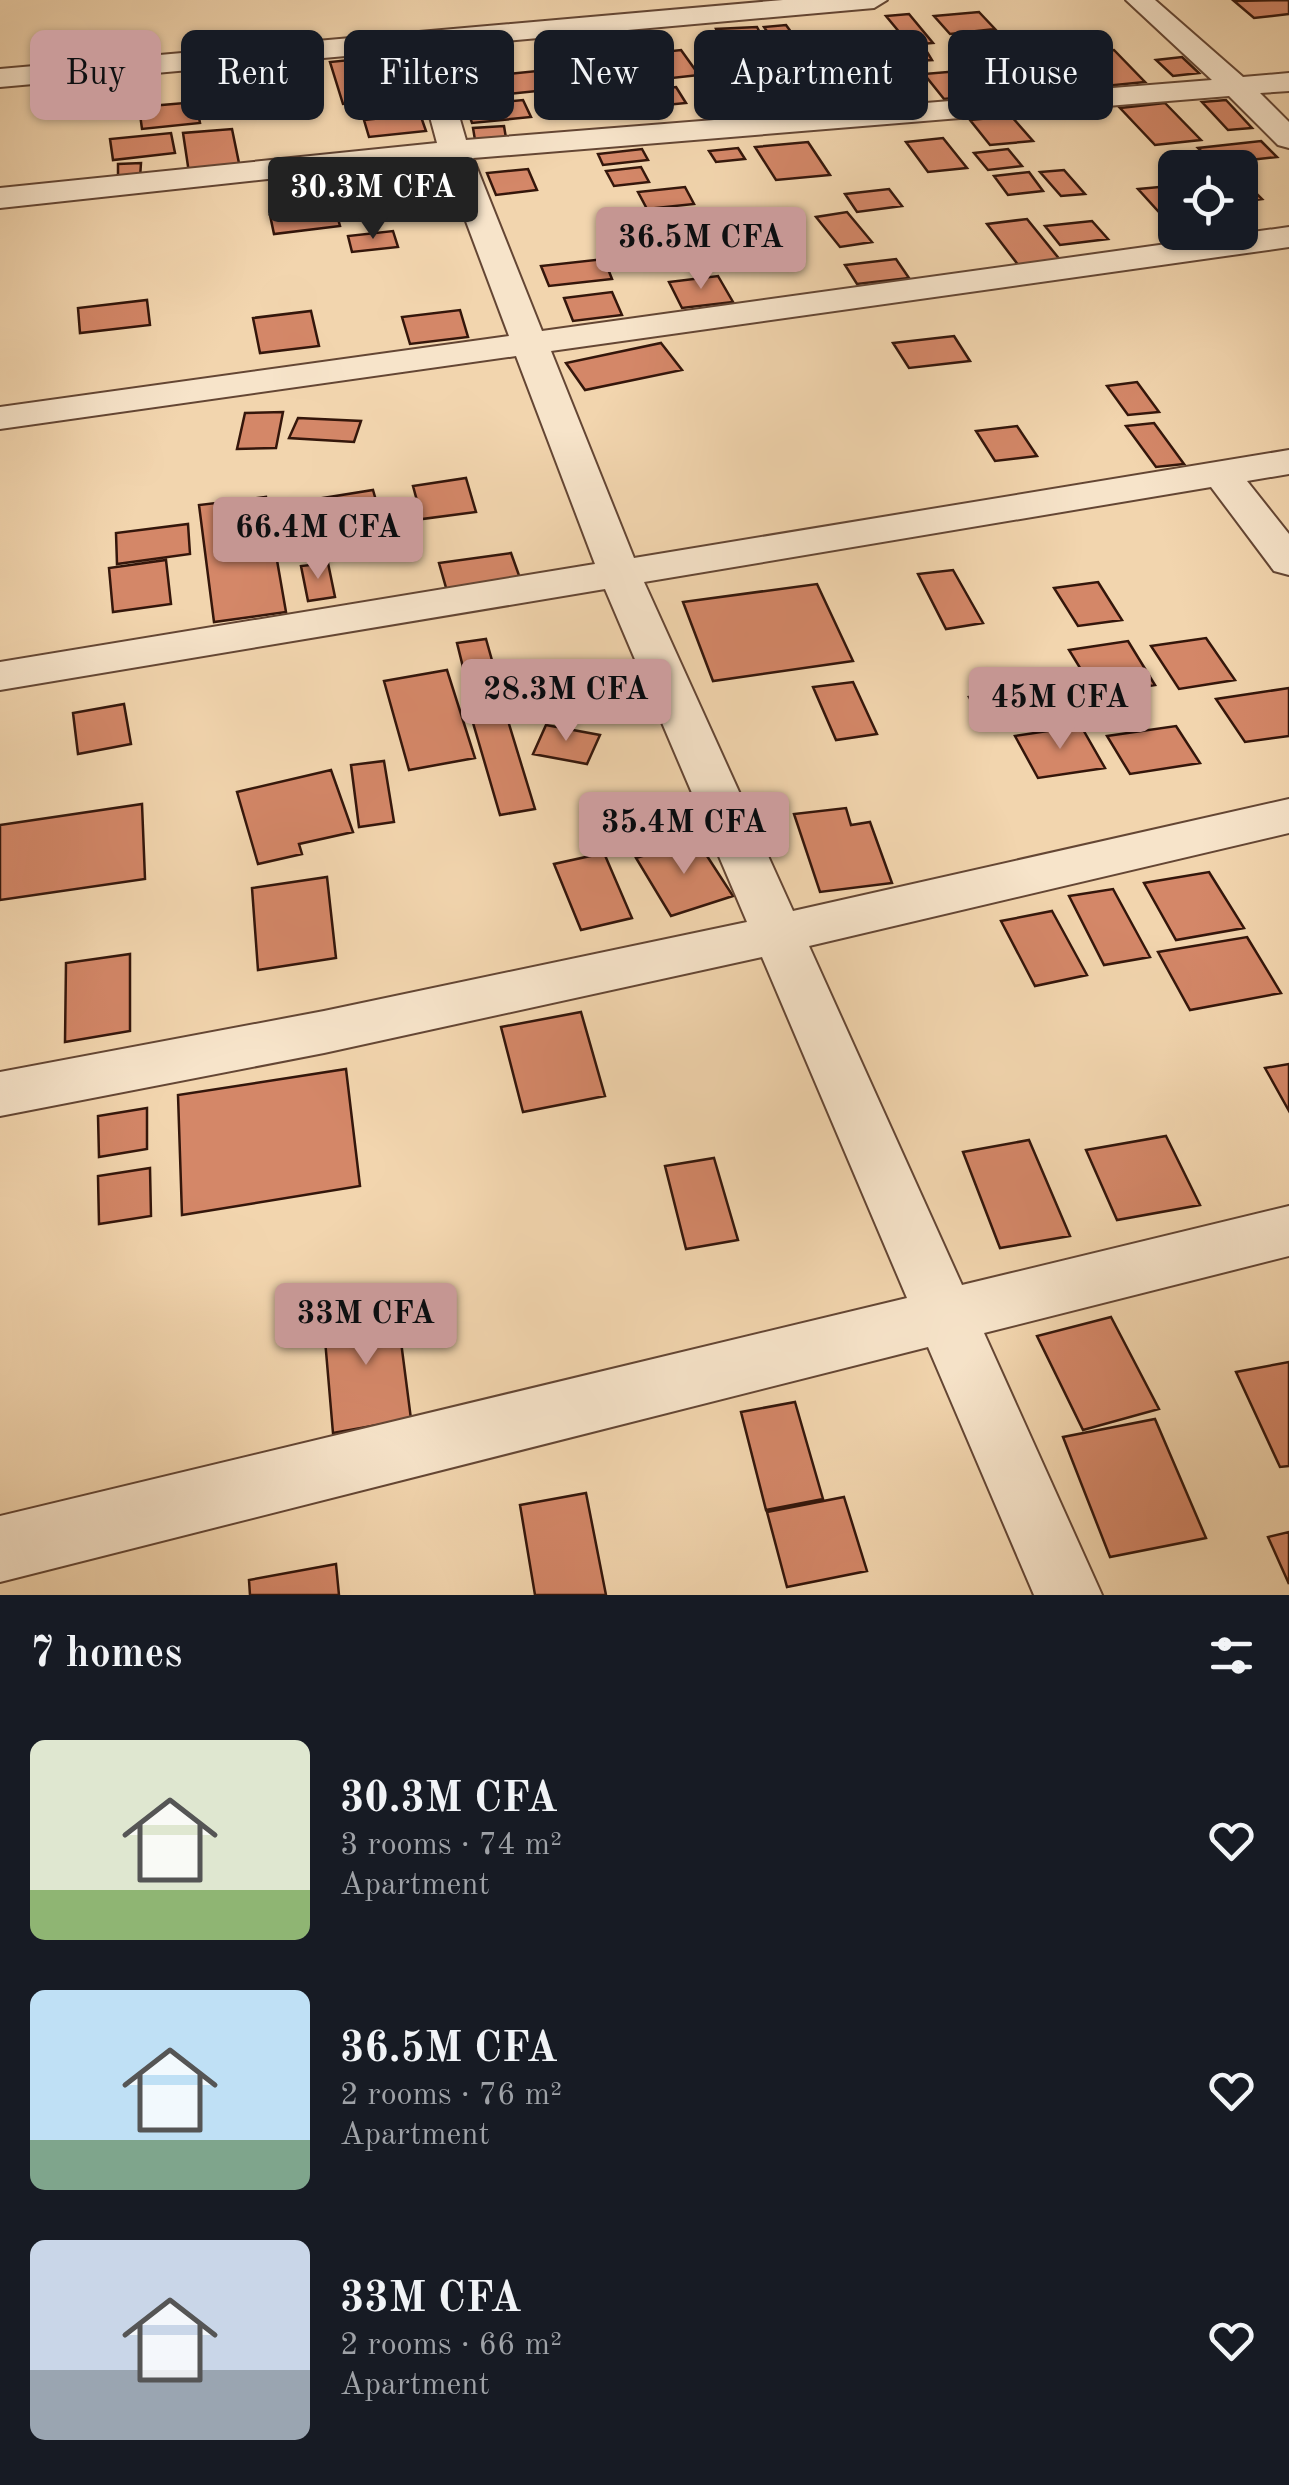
<!DOCTYPE html>
<html lang="en">
<head>
<meta charset="utf-8">
<style>
  :root { --surface:#171b24; --page:#242831; --text:#f1f3f6; --muted:#9ea1a6; --accent:#c59692 }
  body { margin:0; font-family:"Old Standard TT",serif; background:var(--page); color:var(--text); height:100vh; display:flex; flex-direction:column; font-size:38px; white-space:nowrap }
  * { box-sizing:border-box; margin:0 }
  p { font-size:32px; color:var(--muted) }
  .icon { flex:none; width:55px; height:55px; fill:none; stroke:currentColor; stroke-width:2; stroke-linecap:round; stroke-linejoin:round }
  .map { position:relative; height:1595px; overflow:hidden }
  .sheet { display:flex; flex-direction:column; background:var(--surface); flex:1 }
  .sheet>* { flex:none }
  .top-card { position:absolute; left:30px; top:30px; width:1230px; height:90px; display:flex; gap:20px }
  .buttons { position:absolute; left:1158px; top:150px; display:grid; gap:20px }
  .buttons a { display:grid; place-items:center; width:100px; height:100px; border-radius:15px; background:var(--surface); box-shadow:0 2px 8px #0004; font-size:50px }
  .price { position:absolute; translate:-50% -85px; padding:0 22px; border-radius:10px; background:var(--accent); color:#111; font-size:32px; line-height:65px; filter:drop-shadow(0 2px 5px #0008) }
  .price::after { content:''; position:absolute; left:50%; top:60px; width:30px; height:22px; margin-left:-15px; background:inherit; clip-path:polygon(0 0,100% 0,50% 100%) }
  .price.on { background:#222; color:#fff }
  ul { padding:0; list-style:none }
  li { display:flex; align-items:center; gap:30px; height:250px; padding:0 30px }
  li span { display:grid; place-items:center; flex:none; width:280px; height:200px; border-radius:15px; color:#555 }
  li>.icon { margin-inline-start:auto }
  span .icon { width:120px; height:120px; fill:#fffc; stroke-width:1 }
  li b { font-size:42px }
  h2 { display:flex; justify-content:space-between; align-items:center; height:120px; padding:0 30px; font-size:42px }
  .chip { padding:0 35px; border-radius:15px; background:var(--surface); box-shadow:0 2px 8px #0004; font-size:35px; line-height:90px }
  .chip.on { background:var(--accent); color:#111 }
  .map>svg:first-child { display:block }
  .building { fill:#d48768; stroke:#34160b; stroke-width:2.5 }
  .lines { fill:none; stroke-linecap:round; stroke-linejoin:round }
  .street-casing { stroke:#644634; stroke-width:4 }
  .street { fill:#f7e4ca; fill-rule:evenodd }
</style>
</head>
<body>
<div class="map">
<svg width="1289" height="1595" viewBox="0 0 1289 1595">
  <rect width="100%" height="100%" fill="#f2d5ae"/>
  <filter id="stains"><feTurbulence type="fractalNoise" baseFrequency=".002" numOctaves="4"/><feColorMatrix values="0 0 0 0 .2 0 0 0 0 .09 0 0 0 0 .02 0 0 0 .5 -.17"/></filter>
  <radialGradient id="worn" r=".72"><stop offset=".6" stop-color="#630" stop-opacity="0"/><stop offset="1" stop-color="#630" stop-opacity=".3"/></radialGradient>
  <path class="building" d="M 1289,0 L 1289,14 L 1254,18 L 1234,1 Z
    M 979,12 L 995,29 L 950,34 L 934,16 Z
    M 909,14 L 933,43 L 910,45 L 886,16 Z
    M 786,25 L 799,43 L 776,45 L 764,27 Z
    M 757,27 L 766,44 L 724,47 L 716,29 Z
    M 628,35 L 654,81 L 604,86 L 580,40 Z
    M 924,47 L 932,60 L 896,62 L 888,50 Z
    M 771,49 L 783,64 L 717,72 L 705,57 Z
    M 681,50 L 699,75 L 672,78 L 654,53 Z
    M 1114,50 L 1145,82 L 1105,86 L 1075,54 Z
    M 480,53 L 484,65 L 461,67 L 457,54 Z
    M 389,56 L 404,98 L 343,104 L 330,62 Z
    M 1182,57 L 1199,73 L 1173,76 L 1156,60 Z
    M 971,70 L 992,94 L 944,99 L 924,74 Z
    M 537,71 L 547,90 L 470,98 L 462,79 Z
    M 223,75 L 227,97 L 189,101 L 185,78 Z
    M 848,79 L 854,91 L 791,95 L 786,82 Z
    M 676,87 L 686,103 L 626,109 L 618,93 Z
    M 523,100 L 531,117 L 472,123 L 466,106 Z
    M 1226,100 L 1252,128 L 1228,130 L 1202,102 Z
    M 196,102 L 200,123 L 142,129 L 139,107 Z
    M 576,102 L 582,112 L 544,116 L 539,105 Z
    M 761,102 L 767,114 L 741,116 L 735,104 Z
    M 1165,103 L 1201,140 L 1155,145 L 1120,108 Z
    M 420,114 L 426,131 L 369,137 L 364,120 Z
    M 1011,116 L 1033,141 L 990,145 L 970,120 Z
    M 504,126 L 507,144 L 476,146 L 473,128 Z
    M 232,129 L 240,168 L 189,173 L 183,133 Z
    M 171,133 L 175,153 L 113,160 L 110,139 Z
    M 943,138 L 967,168 L 928,172 L 906,142 Z
    M 1261,141 L 1277,157 L 1214,164 L 1198,148 Z
    M 808,142 L 830,175 L 776,180 L 755,147 Z
    M 738,148 L 745,159 L 716,162 L 709,151 Z
    M 642,149 L 648,160 L 603,165 L 598,154 Z
    M 1008,149 L 1022,166 L 988,170 L 974,153 Z
    M 141,163 L 140,178 L 118,179 L 118,164 Z
    M 641,167 L 649,182 L 614,186 L 606,171 Z
    M 528,169 L 537,190 L 496,195 L 487,173 Z
    M 1064,170 L 1085,194 L 1061,196 L 1040,172 Z
    M 1029,172 L 1043,191 L 1008,195 L 994,176 Z
    M 1240,177 L 1262,199 L 1240,202 Z
    M 1170,186 L 1175,190 L 1175,220 L 1167,221 L 1138,189 Z
    M 685,187 L 694,204 L 647,209 L 638,192 Z
    M 889,189 L 902,206 L 857,212 L 845,194 Z
    M 335,208 L 340,226 L 274,234 L 270,215 Z
    M 847,212 L 872,242 L 840,247 L 816,217 Z
    M 1027,219 L 1061,261 L 1019,266 L 987,224 Z
    M 1092,221 L 1108,239 L 1060,245 L 1045,226 Z
    M 393,231 L 398,247 L 352,252 L 348,236 Z
    M 643,238 L 655,263 L 621,267 L 609,242 Z
    M 604,259 L 612,279 L 549,286 L 541,266 Z
    M 896,259 L 909,278 L 857,284 L 845,265 Z
    M 718,276 L 733,302 L 682,308 L 669,282 Z
    M 612,292 L 622,315 L 573,321 L 564,298 Z
    M 147,300 L 150,325 L 80,333 L 78,308 Z
    M 460,310 L 468,337 L 410,344 L 402,317 Z
    M 311,311 L 319,346 L 260,353 L 253,318 Z
    M 954,336 L 970,361 L 909,368 L 893,343 Z
    M 661,343 L 682,370 L 585,390 L 566,363 Z
    M 1137,382 L 1159,412 L 1128,415 L 1107,386 Z
    M 283,412 L 276,448 L 237,449 L 245,413 Z
    M 298,418 L 361,421 L 354,442 L 289,438 Z
    M 1154,423 L 1184,464 L 1156,467 L 1126,426 Z
    M 1017,426 L 1037,456 L 995,461 L 976,431 Z
    M 466,478 L 476,512 L 422,519 L 413,486 Z
    M 373,490 L 381,518 L 312,530 L 304,501 Z
    M 266,497 L 286,612 L 214,622 L 199,505 Z
    M 188,524 L 190,554 L 117,564 L 116,533 Z
    M 411,525 L 419,553 L 392,557 L 385,528 Z
    M 511,553 L 521,581 L 447,591 L 439,563 Z
    M 166,560 L 171,604 L 113,612 L 109,568 Z
    M 328,563 L 335,597 L 308,601 L 301,566 Z
    M 953,570 L 983,623 L 946,629 L 918,574 Z
    M 1098,582 L 1122,620 L 1078,626 L 1054,588 Z
    M 817,584 L 853,661 L 713,681 L 683,602 Z
    M 1206,638 L 1235,680 L 1179,689 L 1151,646 Z
    M 486,639 L 495,671 L 465,675 L 457,643 Z
    M 1128,641 L 1155,685 L 1096,694 L 1069,650 Z
    M 447,670 L 475,758 L 409,770 L 384,681 Z
    M 853,682 L 877,734 L 836,740 L 813,687 Z
    M 1061,684 L 1073,705 L 981,719 L 969,697 Z
    M 1289,688 L 1289,736 L 1245,742 L 1216,699 Z
    M 124,704 L 131,744 L 78,754 L 73,713 Z
    M 505,711 L 535,809 L 500,815 L 471,716 Z
    M 546,725 L 600,735 L 587,764 L 533,754 Z
    M 1081,726 L 1105,768 L 1038,778 L 1015,736 Z
    M 1176,726 L 1200,763 L 1130,774 L 1107,736 Z
    M 384,761 L 394,822 L 359,827 L 351,765 Z
    M 331,770 L 353,832 L 299,844 L 302,854 L 258,864 L 237,792 Z
    M 142,804 L 145,879 L 0,900 L 0,825 Z
    M 846,808 L 851,825 L 870,822 L 892,883 L 820,892 L 794,814 Z
    M 696,839 L 733,896 L 671,916 L 636,858 Z
    M 604,853 L 632,918 L 581,930 L 554,864 Z
    M 1209,872 L 1244,928 L 1176,940 L 1144,883 Z
    M 327,877 L 336,958 L 258,970 L 252,888 Z
    M 1113,889 L 1150,957 L 1104,965 L 1069,896 Z
    M 1052,911 L 1087,975 L 1035,986 L 1001,921 Z
    M 1247,937 L 1281,993 L 1190,1010 L 1158,952 Z
    M 130,954 L 130,1031 L 65,1042 L 66,963 Z
    M 581,1012 L 605,1096 L 523,1112 L 501,1027 Z
    M 1289,1064 L 1289,1111 L 1265,1068 Z
    M 346,1069 L 360,1186 L 182,1215 L 178,1095 Z
    M 147,1108 L 147,1149 L 99,1157 L 98,1116 Z
    M 1166,1136 L 1200,1205 L 1117,1220 L 1086,1150 Z
    M 1029,1140 L 1070,1236 L 1000,1248 L 963,1152 Z
    M 714,1158 L 738,1240 L 686,1249 L 665,1166 Z
    M 150,1168 L 151,1216 L 99,1224 L 98,1176 Z
    M 396,1303 L 411,1419 L 333,1433 L 323,1316 Z
    M 1111,1317 L 1159,1409 L 1083,1430 L 1037,1336 Z
    M 1289,1362 L 1289,1466 L 1280,1467 L 1236,1372 Z
    M 795,1402 L 823,1499 L 766,1510 L 741,1412 Z
    M 1155,1419 L 1206,1538 L 1110,1557 L 1063,1437 Z
    M 586,1493 L 606,1595 L 535,1595 L 520,1505 Z
    M 844,1497 L 867,1571 L 787,1587 L 767,1512 Z
    M 1289,1532 L 1289,1584 L 1268,1537 Z
    M 336,1564 L 339,1595 L 250,1595 L 249,1580 Z"/>
  <g class="lines">
    <g class="street-casing">
      <path id="street" d="M 783,0 L 887,0 L 874,8 L 439,47 L 466,140 L 1212,80 L 1126,0 L 1155,0 L 1243,77 L 1289,73 L 1289,91 L 1260,93 L 1289,122 L 1289,148 L 1278,145 L 1229,96 L 473,158 L 542,331 L 1289,227 L 1289,247 L 551,351 L 634,558 L 1289,450 L 1289,474 L 1247,481 L 1289,534 L 1289,575 L 1274,571 L 1211,487 L 644,582 L 793,911 L 1289,799 L 1289,833 L 809,946 L 962,1285 L 1289,1206 L 1289,1256 L 984,1333 L 1102,1595 L 1034,1595 L 928,1347 L 0,1582 L 0,1516 L 907,1298 L 762,957 L 324,1053 L 0,1116 L 0,1072 L 324,1011 L 747,922 L 605,589 L 0,690 L 0,662 L 595,564 L 516,356 L 0,429 L 0,407 L 509,336 L 443,160 L 0,208 L 0,188 L 437,143 L 412,50 L 0,87 L 0,69 Z"/>
    </g>
    <use href="#street" class="street"/>
  </g>
  <rect width="100%" height="100%" filter="url(#stains)"/>
  <rect width="100%" height="100%" fill="url(#worn)"/>
</svg>
<div class="buttons">
<a><svg class="icon" aria-label="locate" viewBox="0 0 24 24"><circle cx="12" cy="12" r="6"/><path d="M12 2v4M12 18v4M2 12h4M18 12h4"/></svg></a>
</div>
<b class="price on" style="left:373px;top:242px">30.3M CFA</b>
<b class="price" style="left:701px;top:292px">36.5M CFA</b>
<b class="price" style="left:318px;top:582px">66.4M CFA</b>
<b class="price" style="left:566px;top:744px">28.3M CFA</b>
<b class="price" style="left:1060px;top:752px">45M CFA</b>
<b class="price" style="left:684px;top:877px">35.4M CFA</b>
<b class="price" style="left:366px;top:1368px">33M CFA</b>
<div class="top-card">
<a class="chip on">Buy</a>
<a class="chip">Rent</a>
<a class="chip">Filters</a>
<a class="chip">New</a>
<a class="chip">Apartment</a>
<a class="chip">House</a>
</div>
</div>
<section class="sheet">
<h2>7 homes<svg class="icon" aria-label="filters" viewBox="0 0 24 24"><path d="M4 7h16M4 17h16"/><circle cx="9" cy="7" r="2"/><circle cx="15" cy="17" r="2"/></svg></h2>
<ul>
<li><span style="background:linear-gradient(#dfe7d0 75%,#8fb573 0)"><svg class="icon" aria-label="home" viewBox="0 0 24 24"><path d="M3 11l9-7 9 7M6 9v11h12V9"/></svg></span><div><b>30.3M CFA</b><p>3 rooms · 74 m²</p><p>Apartment</p></div><svg class="icon" aria-label="heart" viewBox="0 0 24 24"><path d="M12 20l-8-8c-3-5 5-10 8-4 3-6 11-1 8 4z"/></svg></li>
<li><span style="background:linear-gradient(#bfe0f5 75%,#7fa58c 0)"><svg class="icon" aria-label="home" viewBox="0 0 24 24"><path d="M3 11l9-7 9 7M6 9v11h12V9"/></svg></span><div><b>36.5M CFA</b><p>2 rooms · 76 m²</p><p>Apartment</p></div><svg class="icon" aria-label="heart" viewBox="0 0 24 24"><path d="M12 20l-8-8c-3-5 5-10 8-4 3-6 11-1 8 4z"/></svg></li>
<li><span style="background:linear-gradient(#c9d6e8 65%,#9aa5b1 0)"><svg class="icon" aria-label="home" viewBox="0 0 24 24"><path d="M3 11l9-7 9 7M6 9v11h12V9"/></svg></span><div><b>33M CFA</b><p>2 rooms · 66 m²</p><p>Apartment</p></div><svg class="icon" aria-label="heart" viewBox="0 0 24 24"><path d="M12 20l-8-8c-3-5 5-10 8-4 3-6 11-1 8 4z"/></svg></li>
</ul>
</section>
</body>
</html>
